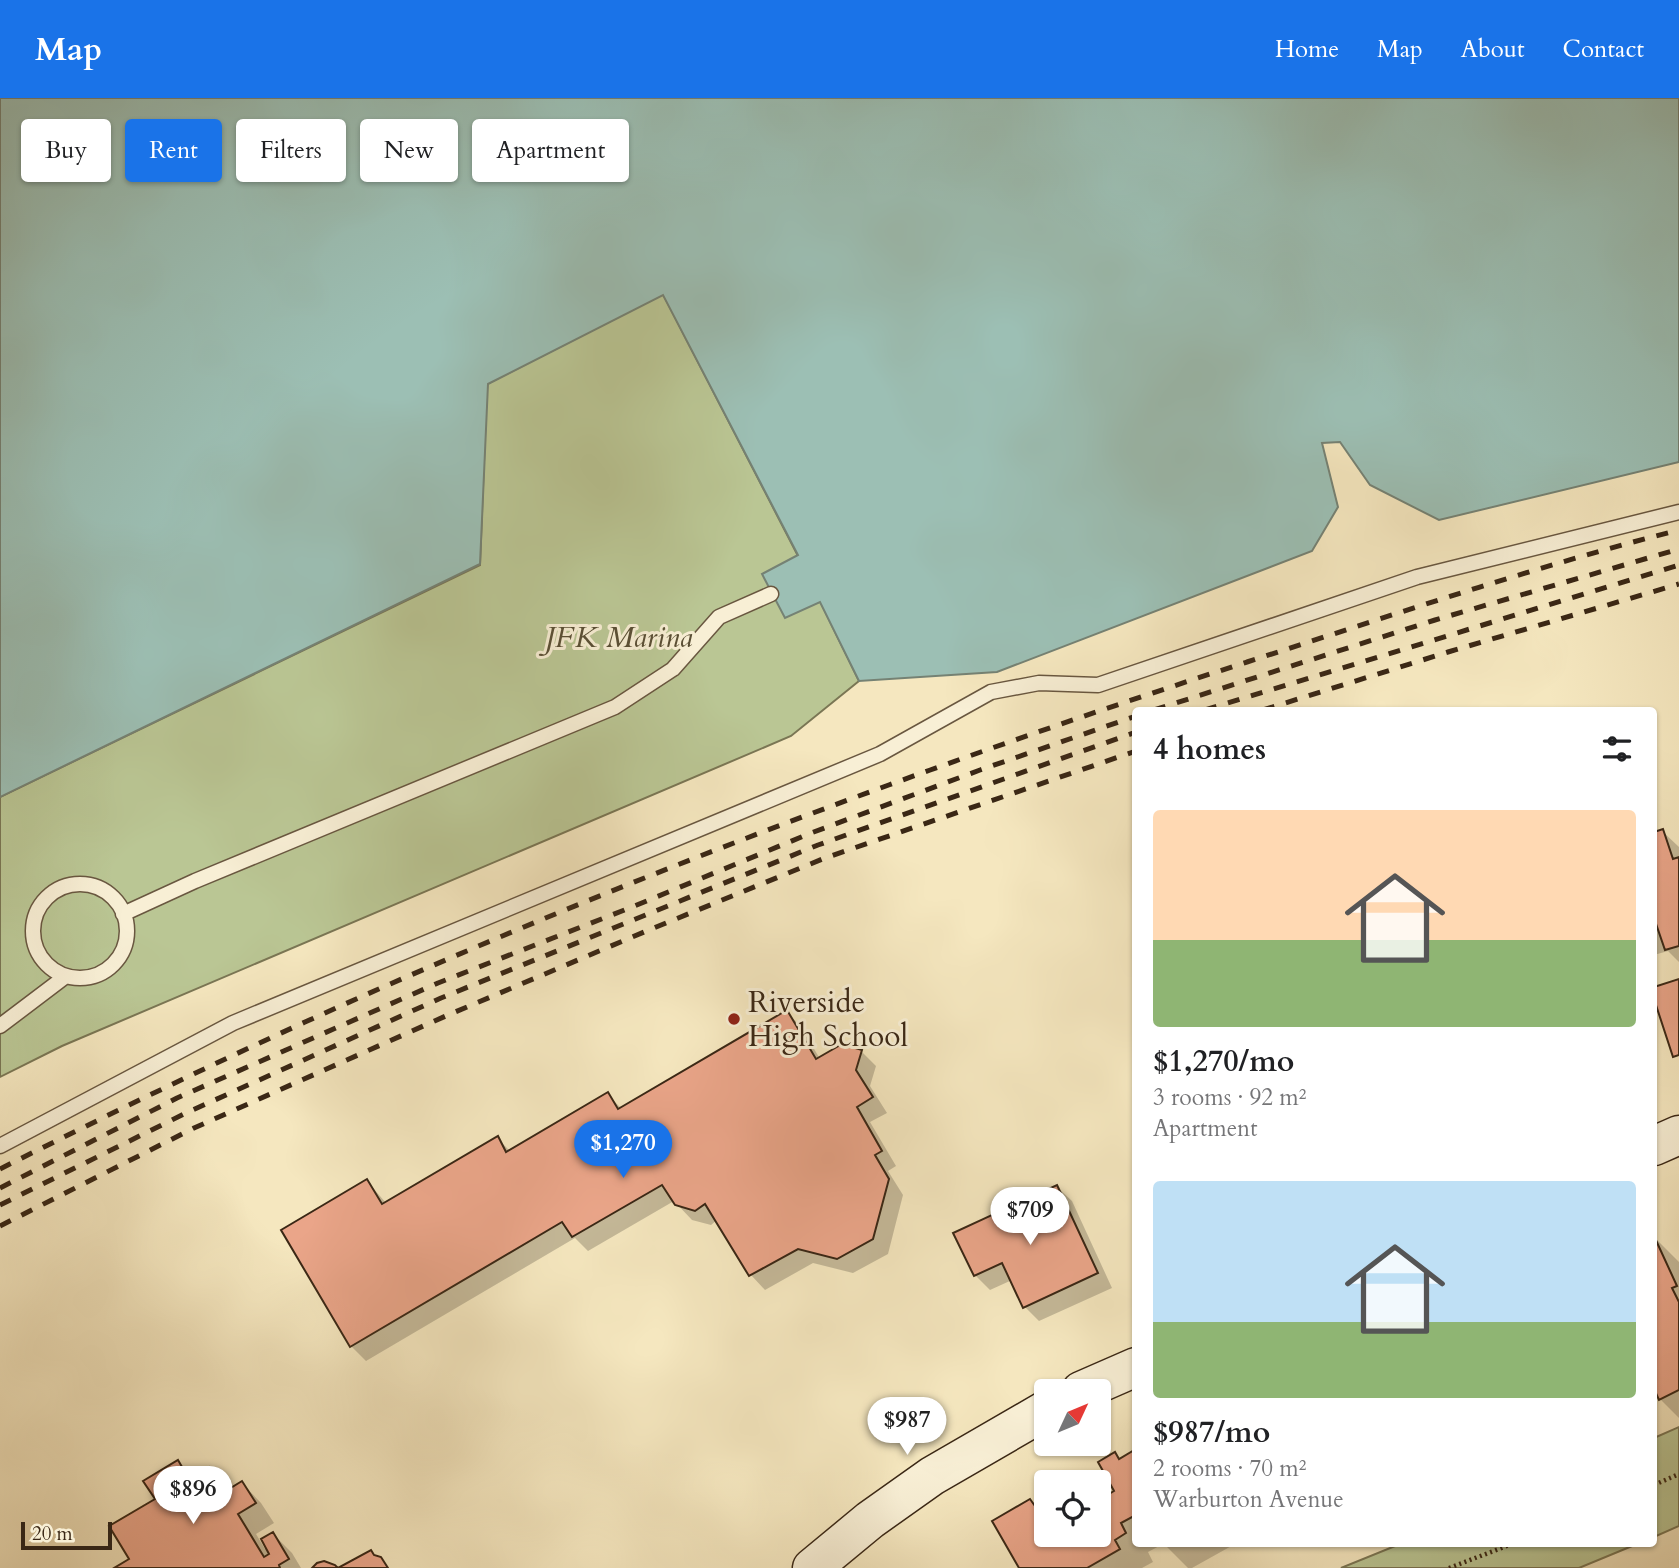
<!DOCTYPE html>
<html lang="en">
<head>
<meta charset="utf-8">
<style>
  :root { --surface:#fff; --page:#f6f6f6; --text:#202124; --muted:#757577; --accent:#1a73e8 }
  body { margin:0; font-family:Cardo,serif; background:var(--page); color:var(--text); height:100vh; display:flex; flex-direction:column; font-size:26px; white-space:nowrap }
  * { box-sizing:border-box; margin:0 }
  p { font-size:23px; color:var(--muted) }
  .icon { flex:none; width:38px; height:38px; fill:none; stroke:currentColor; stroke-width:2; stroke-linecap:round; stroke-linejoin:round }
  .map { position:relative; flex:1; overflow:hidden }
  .drawer { position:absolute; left:1132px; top:609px; width:525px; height:840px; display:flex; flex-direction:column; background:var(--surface); border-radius:7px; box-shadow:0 2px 5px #0004 }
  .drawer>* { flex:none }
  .banner { position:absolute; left:21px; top:21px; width:665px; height:63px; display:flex; gap:14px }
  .needle { width:46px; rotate:46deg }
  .fabs { position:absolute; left:1034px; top:1281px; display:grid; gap:14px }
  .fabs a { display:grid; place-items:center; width:77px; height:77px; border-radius:7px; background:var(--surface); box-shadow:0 2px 5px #0004; font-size:35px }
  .scale { position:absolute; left:21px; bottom:18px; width:91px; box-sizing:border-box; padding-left:7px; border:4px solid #3a2715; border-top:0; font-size:19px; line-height:24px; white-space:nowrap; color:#3a2715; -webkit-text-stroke:5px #f8efd5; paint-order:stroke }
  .price { position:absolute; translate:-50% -60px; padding:0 16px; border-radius:24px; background:#fff; color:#222; font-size:23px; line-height:46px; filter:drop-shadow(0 2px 4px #0008) }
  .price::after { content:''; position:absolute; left:50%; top:42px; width:21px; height:16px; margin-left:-10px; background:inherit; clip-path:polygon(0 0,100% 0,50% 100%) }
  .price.selected { background:var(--accent); color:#fff }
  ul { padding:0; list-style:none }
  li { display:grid; align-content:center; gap:14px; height:371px; padding:0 21px }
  li span { display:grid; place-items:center; height:217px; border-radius:7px; color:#555 }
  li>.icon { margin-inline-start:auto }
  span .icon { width:126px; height:126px; fill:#fffc; stroke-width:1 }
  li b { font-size:30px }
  h2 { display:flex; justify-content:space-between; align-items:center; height:84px; padding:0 21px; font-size:30px }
  .tag { padding:0 24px; border-radius:7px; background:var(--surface); box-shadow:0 2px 5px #0004; font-size:24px; line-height:63px }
  .tag.selected { background:var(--accent); color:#fff }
  header { display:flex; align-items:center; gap:42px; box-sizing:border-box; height:98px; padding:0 35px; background:var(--accent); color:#fff }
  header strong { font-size:33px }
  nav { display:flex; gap:38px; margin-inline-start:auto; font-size:24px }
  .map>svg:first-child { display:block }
  .green { fill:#bac694; stroke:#7a7654; stroke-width:2 }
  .water { fill:#9cbfb4; stroke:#758274; stroke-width:2 }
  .shadow { fill:#0003 }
  .building { fill:#eaa589; stroke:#3a2715; stroke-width:2 }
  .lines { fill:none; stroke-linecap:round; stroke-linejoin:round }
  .lane-casing { stroke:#695740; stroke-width:17 }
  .secondary-casing { stroke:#3a2715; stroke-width:41 }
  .path { stroke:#3a2715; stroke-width:4.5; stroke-dasharray:2 3.5; stroke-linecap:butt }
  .lane { stroke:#f8efd5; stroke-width:14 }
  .secondary { stroke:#f8efd5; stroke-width:38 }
  .rail { stroke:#3a2715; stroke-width:5; stroke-dasharray:12 12; stroke-linecap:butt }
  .poi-dot { fill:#8f2418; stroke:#f8efd5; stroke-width:2.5 }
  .labels { text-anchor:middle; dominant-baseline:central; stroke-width:6; stroke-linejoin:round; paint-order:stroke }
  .park-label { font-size:30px; font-style:italic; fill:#5a4f35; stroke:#f8efd5 }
  .poi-label { font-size:30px; fill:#3a2715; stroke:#f8efd5; text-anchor:start }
</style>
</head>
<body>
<header>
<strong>Map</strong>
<nav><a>Home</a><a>Map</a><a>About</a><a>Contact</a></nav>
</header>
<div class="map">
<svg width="1679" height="1470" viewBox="0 0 1679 1470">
  <rect width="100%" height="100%" fill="#f5e7bf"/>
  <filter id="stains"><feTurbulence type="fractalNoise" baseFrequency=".00286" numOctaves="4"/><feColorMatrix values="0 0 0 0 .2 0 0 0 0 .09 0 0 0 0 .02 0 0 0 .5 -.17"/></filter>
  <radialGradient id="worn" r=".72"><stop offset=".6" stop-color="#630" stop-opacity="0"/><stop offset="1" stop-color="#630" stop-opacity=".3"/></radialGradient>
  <path class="green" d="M 663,196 L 798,458 L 859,583 L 791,638 L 62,948 L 0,979 L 0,699 L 480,467 L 487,286 Z
    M 1679,1329 L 1679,1428 L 1654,1439 L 1654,1340 Z
    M 1400,1446 L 1637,1446 L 1579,1470 L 1341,1470 Z"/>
  <path class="water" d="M 0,0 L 1679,0 L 1679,364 L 1439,422 L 1370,387 L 1340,344 L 1322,345 L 1338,409 L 1312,453 L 997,574 L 859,583 L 820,504 L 785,520 L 762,476 L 798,457 L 663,197 L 488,286 L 480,466 L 0,699 Z"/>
  <path class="shadow" d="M 1662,733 L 1679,749 L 1679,864 L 1668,853 L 1654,857 L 1654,736 Z
    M 787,914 L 801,929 L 820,961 L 861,953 L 876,968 L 870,988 L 887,1015 L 870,1024 L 896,1068 L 888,1073 L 903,1097 L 888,1156 L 853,1175 L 813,1165 L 765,1192 L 751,1177 L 717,1122 L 711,1127 L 692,1122 L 674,1103 L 588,1153 L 575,1140 L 366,1263 L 351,1248 L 367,1083 L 386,1105 L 497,1040 L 510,1053 L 607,996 L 622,1011 Z
    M 1057,1089 L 1072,1103 L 1112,1190 L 1039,1223 L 1024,1208 L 1012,1182 L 990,1192 L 975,1177 Z
    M 1654,1139 L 1679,1164 L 1679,1320 L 1660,1301 L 1654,1288 Z
    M 1136,1353 L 1136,1446 L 1163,1446 L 1148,1454 L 1153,1464 L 1142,1470 L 1021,1470 L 1036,1409 L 1046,1404 L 1046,1437 L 1099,1437 L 1099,1403 L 1116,1394 L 1115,1356 L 1120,1362 Z
    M 178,1365 L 194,1380 L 209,1371 L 230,1393 L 242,1385 L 261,1405 L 274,1425 L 256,1436 L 265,1451 L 273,1436 L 292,1455 L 301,1470 L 118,1470 L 131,1462 L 157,1402 Z
    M 1164,1446 L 1235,1446 L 1192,1470 L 1188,1470 Z"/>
  <path class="building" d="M 1663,731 L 1673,761 L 1679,759 L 1679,848 L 1665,852 L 1654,820 L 1654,734 Z
    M 1679,881 L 1679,957 L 1673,959 L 1654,901 L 1654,889 Z
    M 787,912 L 816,961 L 842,946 L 862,952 L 856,972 L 873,999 L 857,1009 L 882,1053 L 875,1057 L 889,1081 L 873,1141 L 837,1161 L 798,1151 L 749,1178 L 705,1106 L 695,1113 L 675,1107 L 662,1087 L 572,1139 L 562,1124 L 350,1249 L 281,1132 L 367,1081 L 382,1106 L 498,1038 L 506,1054 L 608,994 L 618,1011 Z
    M 1057,1087 L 1098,1175 L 1023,1210 L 1002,1165 L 974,1178 L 953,1135 Z
    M 1654,1138 L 1677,1188 L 1672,1190 L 1679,1204 L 1679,1292 L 1659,1302 L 1654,1291 Z
    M 1136,1351 L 1136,1417 L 1121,1425 L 1126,1435 L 1115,1442 L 1120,1451 L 1087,1470 L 1019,1470 L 992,1423 L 1030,1401 L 1035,1408 L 1046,1402 L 1046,1437 L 1099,1437 L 1099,1402 L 1114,1393 L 1098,1364 L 1115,1354 L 1119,1361 Z
    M 178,1362 L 189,1381 L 209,1369 L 224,1394 L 242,1383 L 256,1405 L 238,1416 L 264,1459 L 269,1456 L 261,1441 L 273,1434 L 289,1461 L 279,1467 L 280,1470 L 114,1470 L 129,1461 L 109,1428 L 155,1401 L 143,1383 Z
    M 1073,1375 L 1079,1384 L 1056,1384 Z
    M 371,1452 L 374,1457 L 381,1459 L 388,1470 L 338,1470 Z
    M 324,1463 L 335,1467 L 338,1470 L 312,1470 L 317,1465 Z"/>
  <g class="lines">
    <g class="lane-casing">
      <path id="lane" d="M33 833a47 47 0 1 1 94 0a47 47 0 1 1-94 0Z
        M 123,816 L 195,783 L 615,609 L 673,571 L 719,519 L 771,496
        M 0,928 L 66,878
        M 0,1048 L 233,925 L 880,656 L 991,594 L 1039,585 L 1098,587 L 1417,479 L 1679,414"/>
    </g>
    <g class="secondary-casing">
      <path id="secondary" d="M 1654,1048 L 1679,1037
        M 1081,1293 L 1136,1269
        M 812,1470 L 870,1422 L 932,1378 L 1046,1312"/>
    </g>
    <path class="path" d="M 1654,1387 L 1679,1376
      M 1449,1470 L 1512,1446"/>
    <use href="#lane" class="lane"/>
    <use href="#secondary" class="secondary"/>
    <path class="rail" d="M 1154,612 L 1435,522 L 1679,451
      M 1205,612 L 1679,467
      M 1263,612 L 1448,554 L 1679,486
      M 0,1071 C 143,999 287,930 434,867 C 699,753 972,653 1247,564 C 1390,518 1533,469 1679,432
      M 0,1090 L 177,1000 L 438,885 L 632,809 L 811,735 L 980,672 L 1136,618
      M 0,1107 L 186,1015 L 441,900 L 818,747 L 1136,634
      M 0,1128 L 194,1030 L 448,917 L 644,834 L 825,760 L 1136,653"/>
  </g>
  <circle class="poi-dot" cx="734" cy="921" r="7"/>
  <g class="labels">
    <g class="park-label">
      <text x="619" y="539">JFK Marina</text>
    </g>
    <g class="poi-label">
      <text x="748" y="904">Riverside<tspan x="748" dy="34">High School</tspan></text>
    </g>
  </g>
  <rect width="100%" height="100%" filter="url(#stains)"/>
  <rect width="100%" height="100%" fill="url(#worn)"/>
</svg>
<div class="fabs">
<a><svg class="needle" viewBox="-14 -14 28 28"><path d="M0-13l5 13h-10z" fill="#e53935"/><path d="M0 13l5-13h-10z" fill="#757577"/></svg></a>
<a><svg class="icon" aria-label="locate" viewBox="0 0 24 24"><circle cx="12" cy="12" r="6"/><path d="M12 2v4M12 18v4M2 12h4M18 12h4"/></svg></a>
</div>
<div class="scale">20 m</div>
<b class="price selected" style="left:623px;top:1082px">$1,270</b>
<b class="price" style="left:1030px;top:1149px">$709</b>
<b class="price" style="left:907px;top:1359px">$987</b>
<b class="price" style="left:193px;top:1428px">$896</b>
<div class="banner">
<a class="tag">Buy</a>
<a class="tag selected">Rent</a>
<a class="tag">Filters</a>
<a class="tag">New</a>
<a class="tag">Apartment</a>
</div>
<section class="drawer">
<h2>4 homes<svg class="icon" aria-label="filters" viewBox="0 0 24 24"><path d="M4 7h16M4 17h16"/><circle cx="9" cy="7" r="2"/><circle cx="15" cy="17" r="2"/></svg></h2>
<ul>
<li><span style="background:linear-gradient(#ffd9b3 60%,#8fb573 0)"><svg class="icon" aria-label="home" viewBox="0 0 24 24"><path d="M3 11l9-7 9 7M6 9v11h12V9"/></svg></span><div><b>$1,270/mo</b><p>3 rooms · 92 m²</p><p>Apartment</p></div></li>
<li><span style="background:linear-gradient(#bfe0f5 65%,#8fb573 0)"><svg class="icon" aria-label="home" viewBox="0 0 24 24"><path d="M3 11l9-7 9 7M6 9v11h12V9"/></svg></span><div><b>$987/mo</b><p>2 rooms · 70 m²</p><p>Warburton Avenue</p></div></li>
</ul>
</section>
</div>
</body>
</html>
